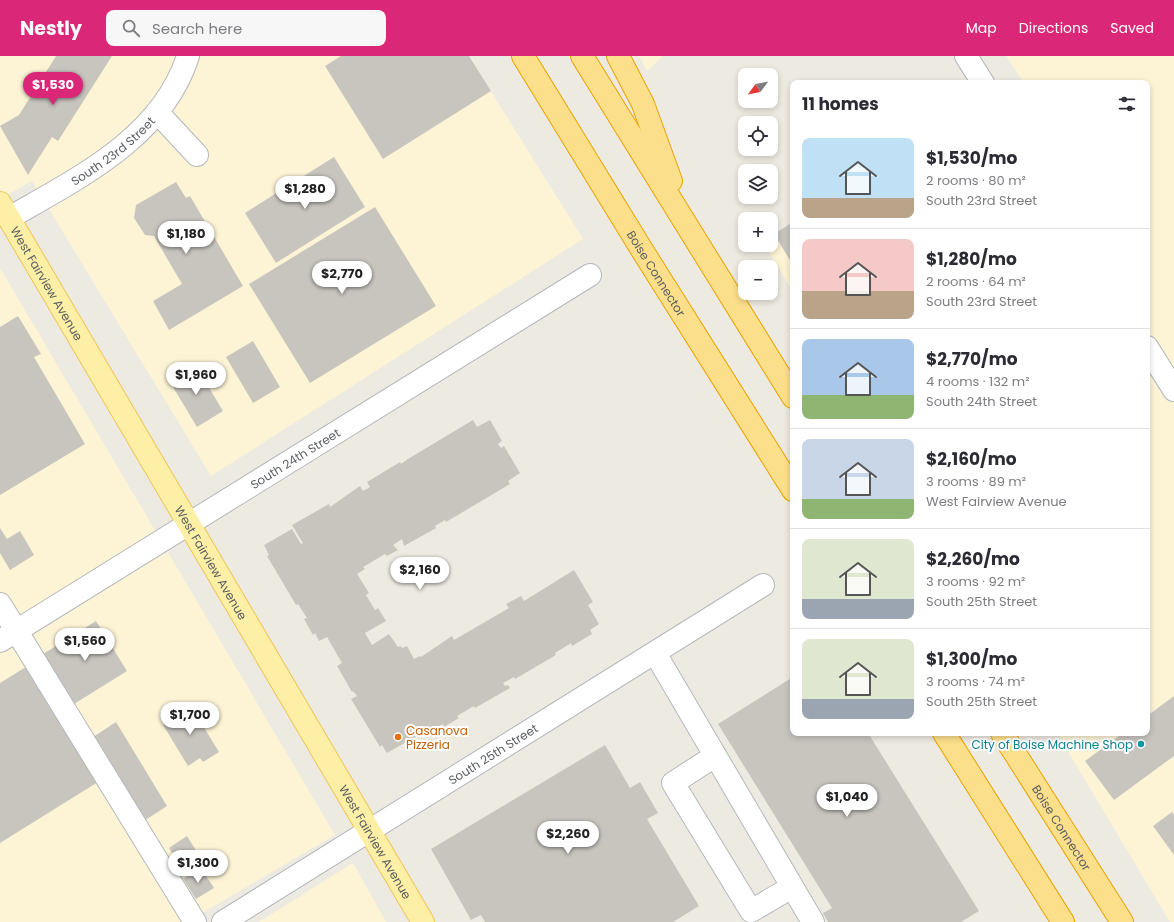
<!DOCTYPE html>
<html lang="en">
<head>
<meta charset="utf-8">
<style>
  :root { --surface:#fff; --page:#f7f7f7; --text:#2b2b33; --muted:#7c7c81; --line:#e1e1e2; --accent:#db2777 }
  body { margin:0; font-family:Poppins,sans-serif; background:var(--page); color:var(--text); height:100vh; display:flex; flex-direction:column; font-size:15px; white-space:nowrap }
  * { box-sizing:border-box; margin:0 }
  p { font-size:13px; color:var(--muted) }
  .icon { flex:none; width:22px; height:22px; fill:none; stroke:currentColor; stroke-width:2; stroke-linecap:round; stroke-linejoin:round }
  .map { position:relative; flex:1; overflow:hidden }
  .sheet { position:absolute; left:790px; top:24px; width:360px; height:656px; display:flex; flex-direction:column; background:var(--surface); border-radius:8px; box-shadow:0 2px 6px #0003 }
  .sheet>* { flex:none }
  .needle { width:26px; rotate:238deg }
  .fabs { position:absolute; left:738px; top:12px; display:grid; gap:8px }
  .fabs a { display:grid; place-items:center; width:40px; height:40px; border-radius:8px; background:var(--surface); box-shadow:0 2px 6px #0003; font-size:20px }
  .price { position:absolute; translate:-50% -34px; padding:0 9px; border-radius:14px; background:#fff; color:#222; font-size:13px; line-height:26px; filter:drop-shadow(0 1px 2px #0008) }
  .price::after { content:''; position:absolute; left:50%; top:24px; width:12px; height:9px; margin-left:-6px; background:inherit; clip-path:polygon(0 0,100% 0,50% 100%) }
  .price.selected { background:var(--accent); color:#fff }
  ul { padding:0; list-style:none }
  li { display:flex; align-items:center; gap:12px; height:100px; padding:0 12px }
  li+li { border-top:1px solid var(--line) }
  li span { display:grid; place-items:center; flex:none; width:112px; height:80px; border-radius:8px; color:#555 }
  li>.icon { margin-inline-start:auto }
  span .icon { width:48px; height:48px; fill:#fffc; stroke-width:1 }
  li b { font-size:17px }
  h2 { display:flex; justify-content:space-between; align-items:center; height:48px; padding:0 12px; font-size:17px }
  header { display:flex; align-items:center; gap:24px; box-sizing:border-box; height:56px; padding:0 20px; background:var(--accent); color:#fff }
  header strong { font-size:19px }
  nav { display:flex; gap:22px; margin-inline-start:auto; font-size:14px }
  .search { width:280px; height:36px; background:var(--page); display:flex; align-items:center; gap:10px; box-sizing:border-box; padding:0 14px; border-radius:8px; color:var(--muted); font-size:15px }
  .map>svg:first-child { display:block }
  .commercial { fill:#fdf4d6 }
  .building { fill:#c8c5bf }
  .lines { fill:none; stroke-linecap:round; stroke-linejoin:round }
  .minor-casing { stroke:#b4b7bc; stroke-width:24 }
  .major-casing { stroke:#efc659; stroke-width:24 }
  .highway-casing { stroke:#eaa404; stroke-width:24 }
  .minor { stroke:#fff; stroke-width:22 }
  .major { stroke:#fdf0a6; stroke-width:22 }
  .highway { stroke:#fbdf8a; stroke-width:22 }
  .food-dot { fill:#e8710a; stroke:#fff; stroke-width:1.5 }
  .culture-dot { fill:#0f9aa8; stroke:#fff; stroke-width:1.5 }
  .labels { text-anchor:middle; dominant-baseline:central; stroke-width:4; stroke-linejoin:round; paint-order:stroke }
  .street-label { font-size:12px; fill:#5a5e62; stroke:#fff }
  .food-label { font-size:12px; fill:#c56008; stroke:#fff; text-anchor:start }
  .culture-label { font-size:12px; fill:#0d838f; stroke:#fff; text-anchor:end }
</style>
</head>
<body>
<header>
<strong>Nestly</strong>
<div class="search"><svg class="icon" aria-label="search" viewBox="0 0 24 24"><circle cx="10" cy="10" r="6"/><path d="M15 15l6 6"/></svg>Search here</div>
<nav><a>Map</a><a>Directions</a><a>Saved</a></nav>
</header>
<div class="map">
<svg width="1174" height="866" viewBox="0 0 1174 866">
  <rect width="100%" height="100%" fill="#edeae1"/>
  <path class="commercial" d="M 0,0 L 469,0 L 583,183 L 211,420 L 32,125 L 0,143 Z
    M 639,0 L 663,0 L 647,15 Z
    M 1006,0 L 1174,0 L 1174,866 L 1170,866 L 1057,677 L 1147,677 L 1147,27 L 1024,27 Z
    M 793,176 L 793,236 L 767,193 Z
    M 0,212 L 335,779 L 187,866 L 0,866 Z
    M 353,807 L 386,866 L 259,866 Z"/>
  <path class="building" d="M 56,0 L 112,0 L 58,85 L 52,81 L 28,119 L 0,70 L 19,59 Z
    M 341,0 L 469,0 L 491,35 L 383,103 L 325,10 Z
    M 334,101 L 365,151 L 276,207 L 245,157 Z
    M 176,126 L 186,142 L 190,140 L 243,230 L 169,274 L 153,245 L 182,228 L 154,180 L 145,179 L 134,162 L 136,149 Z
    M 375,151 L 436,250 L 310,327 L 249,228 Z
    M 793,166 L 793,209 L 774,178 Z
    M 18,260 L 41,298 L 34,301 L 85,388 L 0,439 L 0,271 Z
    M 253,285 L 280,331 L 253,347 L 226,301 Z
    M 196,310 L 223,355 L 197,371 L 170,326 Z
    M 473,364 L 477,371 L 490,364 L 502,385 L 498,388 L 501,392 L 504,390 L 520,417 L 508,425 L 510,428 L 446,466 L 445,464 L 435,470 L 436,472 L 404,490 L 402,483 L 393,489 L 398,494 L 387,500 L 385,498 L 363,511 L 365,513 L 357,518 L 369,537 L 366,539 L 375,554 L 378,552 L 386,565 L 365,577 L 372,589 L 389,578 L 398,591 L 401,590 L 402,592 L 407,590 L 414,603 L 420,600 L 421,601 L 452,580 L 454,584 L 509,552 L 506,548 L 521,540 L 524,545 L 574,514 L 593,546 L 588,549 L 599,568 L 590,574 L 592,578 L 572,590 L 571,587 L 555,597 L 556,599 L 515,623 L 514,621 L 503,627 L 505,630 L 508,629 L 510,632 L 475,652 L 474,650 L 457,660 L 459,662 L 444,671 L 443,668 L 421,680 L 420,678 L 387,697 L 382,689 L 380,691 L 351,643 L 357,640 L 353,635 L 352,636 L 337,610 L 342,607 L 327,581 L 319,585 L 315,577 L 313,579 L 304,563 L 307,562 L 298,548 L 296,549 L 267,500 L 269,499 L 264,489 L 292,473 L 301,488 L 303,487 L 292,469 L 329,448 L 330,451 L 360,430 L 363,435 L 370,431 L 367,426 L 400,406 L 401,408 L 408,403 Z
    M 0,472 L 7,483 L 20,475 L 34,499 L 10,514 L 0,497 Z
    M 96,565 L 127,615 L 74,648 L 43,598 Z
    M 26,611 L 98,726 L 0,787 L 0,627 Z
    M 793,621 L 793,677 L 868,677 L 979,855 L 961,866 L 828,866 L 823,857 L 832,852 L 718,668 Z
    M 1174,640 L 1174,700 L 1114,744 L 1085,705 L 1123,677 L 1147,677 L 1147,660 Z
    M 189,647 L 219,696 L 203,706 L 200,702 L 188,710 L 163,669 L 175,661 L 173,657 Z
    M 116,666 L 167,750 L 144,765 L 93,681 Z
    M 605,689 L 630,732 L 640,726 L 658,757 L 647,763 L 699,850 L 673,866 L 485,866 L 481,859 L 471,864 L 431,793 Z
    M 1172,756 L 1174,759 L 1174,799 L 1153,770 Z
    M 187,780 L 202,804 L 184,816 L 169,792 Z
    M 201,812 L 214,832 L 196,843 L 183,823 Z"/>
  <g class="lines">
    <g class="minor-casing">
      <g id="minor">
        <path d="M 966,0 L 983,27"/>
        <path d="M 158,57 L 197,99"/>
        <path id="s1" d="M 9,162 C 78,122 162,82 188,0"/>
        <path d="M 1147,291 L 1174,334"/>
        <path d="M 0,548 L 195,866"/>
        <path id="s2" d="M 0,585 L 590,219"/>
        <path d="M 655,597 L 813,866"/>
        <path d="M 715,700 L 673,727 L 751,855 L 792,831"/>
        <path id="s3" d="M 223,866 L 763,529"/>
      </g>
    </g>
    <g class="major-casing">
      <g id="major">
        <path id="s4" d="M 0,147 L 423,866"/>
      </g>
    </g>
    <g class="highway-casing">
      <g id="highway">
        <path id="s5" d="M 523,0 L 642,194 L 793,434"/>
        <path d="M 582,0 L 793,341"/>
        <path d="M 618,0 L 643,48 L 671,125"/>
        <path d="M 944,677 L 1063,866"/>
        <path id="s6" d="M 1002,677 L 1122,866"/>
      </g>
    </g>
    <use href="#minor" class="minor"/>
    <use href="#major" class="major"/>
    <use href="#highway" class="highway"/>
  </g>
  <circle class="food-dot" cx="398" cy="681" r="4"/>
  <circle class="culture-dot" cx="1141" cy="688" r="4"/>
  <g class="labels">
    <g class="street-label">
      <text stroke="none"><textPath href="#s1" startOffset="124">South 23rd Street</textPath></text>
      <text stroke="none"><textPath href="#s5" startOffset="255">Boise Connector</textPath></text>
      <text stroke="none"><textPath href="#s4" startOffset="93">West Fairview Avenue</textPath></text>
      <text stroke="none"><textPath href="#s2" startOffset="347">South 24th Street</textPath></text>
      <text stroke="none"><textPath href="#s4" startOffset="417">West Fairview Avenue</textPath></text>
      <text stroke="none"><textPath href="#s3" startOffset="318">South 25th Street</textPath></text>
      <text stroke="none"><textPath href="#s6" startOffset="112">Boise Connector</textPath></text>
      <text stroke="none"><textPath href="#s4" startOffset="741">West Fairview Avenue</textPath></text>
    </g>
    <g class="food-label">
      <text x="406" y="674">Casanova<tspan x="406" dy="14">Pizzeria</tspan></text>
    </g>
    <g class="culture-label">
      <text x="1133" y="688">City of Boise Machine Shop</text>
    </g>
  </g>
</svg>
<div class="fabs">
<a><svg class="needle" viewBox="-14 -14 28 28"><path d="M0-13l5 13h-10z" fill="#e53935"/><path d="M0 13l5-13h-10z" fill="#7c7c81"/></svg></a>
<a><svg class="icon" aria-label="locate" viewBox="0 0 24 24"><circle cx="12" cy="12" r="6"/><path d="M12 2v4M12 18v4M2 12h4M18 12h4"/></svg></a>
<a><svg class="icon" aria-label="layers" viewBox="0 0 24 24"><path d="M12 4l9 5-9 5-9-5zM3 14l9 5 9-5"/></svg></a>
<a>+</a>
<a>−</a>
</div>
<b class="price selected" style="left:53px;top:50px">$1,530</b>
<b class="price" style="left:305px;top:154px">$1,280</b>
<b class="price" style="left:186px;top:199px">$1,180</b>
<b class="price" style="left:342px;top:239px">$2,770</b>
<b class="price" style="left:196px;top:340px">$1,960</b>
<b class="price" style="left:420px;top:535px">$2,160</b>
<b class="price" style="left:85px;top:606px">$1,560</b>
<b class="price" style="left:190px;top:680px">$1,700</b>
<b class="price" style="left:847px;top:762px">$1,040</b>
<b class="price" style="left:568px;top:799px">$2,260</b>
<b class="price" style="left:198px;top:828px">$1,300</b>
<section class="sheet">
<h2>11 homes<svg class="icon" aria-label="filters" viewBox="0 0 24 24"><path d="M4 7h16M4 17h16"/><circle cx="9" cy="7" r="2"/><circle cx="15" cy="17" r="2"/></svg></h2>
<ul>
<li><span style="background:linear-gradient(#bfe0f5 75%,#b9a48a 0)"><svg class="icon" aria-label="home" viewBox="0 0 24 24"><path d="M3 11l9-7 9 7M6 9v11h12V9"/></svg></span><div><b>$1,530/mo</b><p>2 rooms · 80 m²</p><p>South 23rd Street</p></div></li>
<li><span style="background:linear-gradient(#f6c9c9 65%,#b9a48a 0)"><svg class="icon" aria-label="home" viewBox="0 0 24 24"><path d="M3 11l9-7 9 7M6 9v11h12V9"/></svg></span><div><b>$1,280/mo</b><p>2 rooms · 64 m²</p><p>South 23rd Street</p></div></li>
<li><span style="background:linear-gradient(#a9c7e8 70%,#8fb573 0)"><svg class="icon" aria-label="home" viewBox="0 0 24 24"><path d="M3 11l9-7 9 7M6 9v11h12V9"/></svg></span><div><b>$2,770/mo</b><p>4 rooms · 132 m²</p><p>South 24th Street</p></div></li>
<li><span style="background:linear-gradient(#c9d6e8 75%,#8fb573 0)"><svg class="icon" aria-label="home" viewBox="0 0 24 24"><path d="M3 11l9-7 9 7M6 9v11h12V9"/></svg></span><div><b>$2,160/mo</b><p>3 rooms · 89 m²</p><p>West Fairview Avenue</p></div></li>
<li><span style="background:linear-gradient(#dfe7d0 75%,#9aa5b1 0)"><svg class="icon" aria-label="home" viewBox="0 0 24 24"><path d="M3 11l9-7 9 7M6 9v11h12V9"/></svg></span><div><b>$2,260/mo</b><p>3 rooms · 92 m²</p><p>South 25th Street</p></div></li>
<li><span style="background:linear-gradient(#dfe7d0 75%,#9aa5b1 0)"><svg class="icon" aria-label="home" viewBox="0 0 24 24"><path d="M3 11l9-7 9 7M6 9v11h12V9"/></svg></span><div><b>$1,300/mo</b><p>3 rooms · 74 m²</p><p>South 25th Street</p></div></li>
</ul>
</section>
</div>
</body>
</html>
